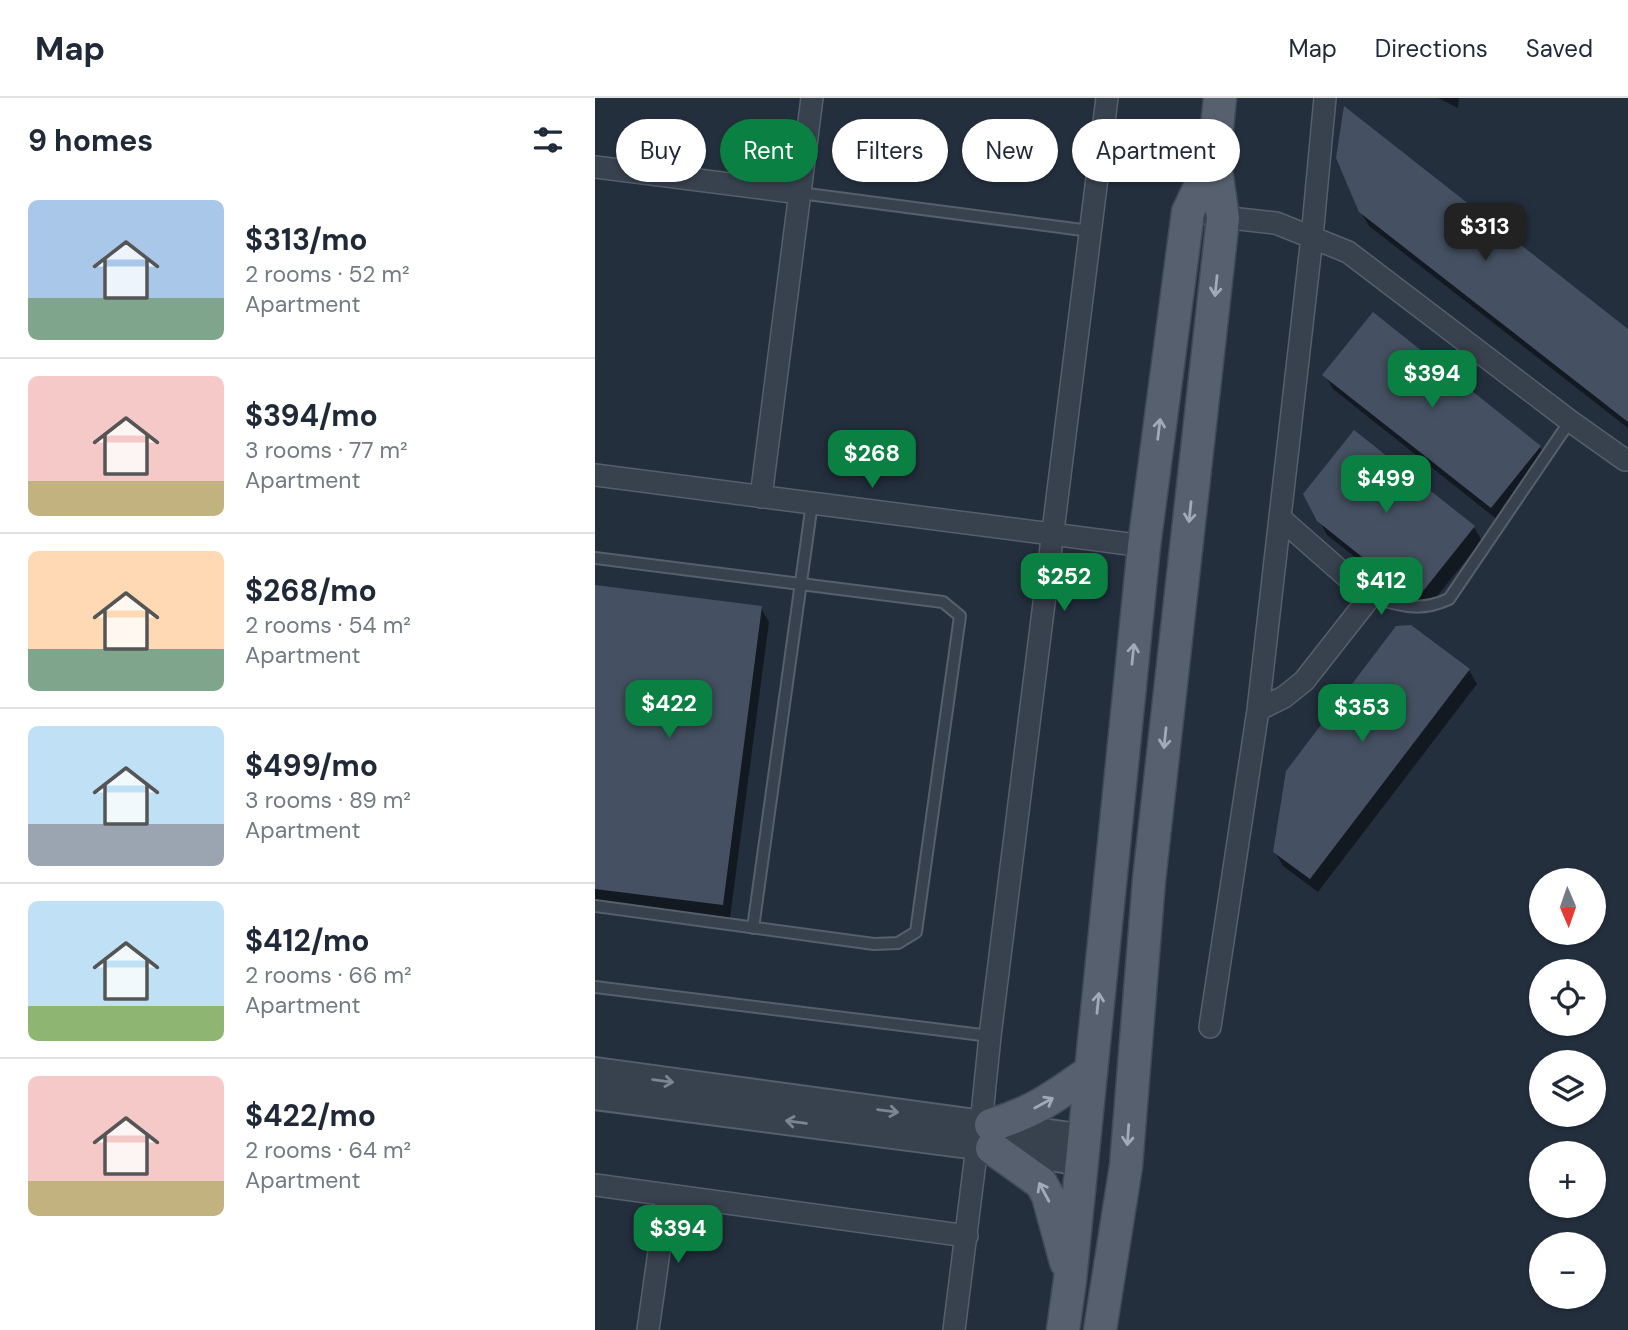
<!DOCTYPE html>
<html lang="en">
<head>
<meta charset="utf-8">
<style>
  :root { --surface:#fff; --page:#f2f2f3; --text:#1f2937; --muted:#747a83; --line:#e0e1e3; --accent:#0b8043 }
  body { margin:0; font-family:"DM Sans",sans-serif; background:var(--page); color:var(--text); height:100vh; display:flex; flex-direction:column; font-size:26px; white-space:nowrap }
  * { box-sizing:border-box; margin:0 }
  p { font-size:23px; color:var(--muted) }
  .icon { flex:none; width:38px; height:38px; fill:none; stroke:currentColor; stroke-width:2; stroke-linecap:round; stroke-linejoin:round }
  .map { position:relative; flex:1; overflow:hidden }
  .drawer { display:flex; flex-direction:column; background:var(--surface); width:595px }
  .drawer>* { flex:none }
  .guide { position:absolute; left:21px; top:21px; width:665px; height:63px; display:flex; gap:14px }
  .needle { width:46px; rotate:178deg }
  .buttons { position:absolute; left:934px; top:770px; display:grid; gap:14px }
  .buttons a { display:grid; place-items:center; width:77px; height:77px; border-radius:50%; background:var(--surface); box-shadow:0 2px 5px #0004; font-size:35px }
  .price { position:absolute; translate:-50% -60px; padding:0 16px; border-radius:14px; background:var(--accent); color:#fff; font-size:23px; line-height:46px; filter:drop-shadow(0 2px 4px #0008) }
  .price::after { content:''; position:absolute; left:50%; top:42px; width:21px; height:16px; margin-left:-10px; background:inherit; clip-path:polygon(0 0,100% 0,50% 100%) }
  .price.on { background:#222; color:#fff }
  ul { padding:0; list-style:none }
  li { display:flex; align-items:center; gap:21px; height:175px; padding:0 28px }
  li+li { border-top:2px solid var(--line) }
  li span { display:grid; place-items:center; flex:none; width:196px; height:140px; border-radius:10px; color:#555 }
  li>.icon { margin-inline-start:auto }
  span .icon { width:84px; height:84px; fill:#fffc; stroke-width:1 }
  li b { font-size:30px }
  h2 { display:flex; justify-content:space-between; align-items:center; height:84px; padding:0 28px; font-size:30px }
  .pill { padding:0 24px; border-radius:32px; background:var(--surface); box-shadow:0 2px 5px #0004; font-size:24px; line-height:63px }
  .pill.on { background:var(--accent); color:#fff }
  header { display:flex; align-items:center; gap:42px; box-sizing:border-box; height:98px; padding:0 35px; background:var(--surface); border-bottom:2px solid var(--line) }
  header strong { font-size:33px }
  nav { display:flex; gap:38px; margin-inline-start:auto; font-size:24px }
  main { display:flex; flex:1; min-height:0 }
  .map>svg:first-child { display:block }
  .shadow { fill:#0007 }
  .building { fill:#455162 }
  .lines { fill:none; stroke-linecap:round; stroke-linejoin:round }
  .service-casing { stroke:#565f6c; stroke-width:14 }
  .minor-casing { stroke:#565f6c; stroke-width:24 }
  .tertiary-casing { stroke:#565f6c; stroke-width:30 }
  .primary-casing { stroke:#414a57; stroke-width:35 }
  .service { stroke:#38414e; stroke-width:10 }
  .minor { stroke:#38414e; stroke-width:21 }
  .tertiary { stroke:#38414e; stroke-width:26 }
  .primary { stroke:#56606e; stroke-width:32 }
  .oneway { stroke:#a1aab7 }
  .oneway2 { stroke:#7c8592 }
</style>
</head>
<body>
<header>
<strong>Map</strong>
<nav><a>Map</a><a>Directions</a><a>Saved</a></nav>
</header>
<main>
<section class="drawer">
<h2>9 homes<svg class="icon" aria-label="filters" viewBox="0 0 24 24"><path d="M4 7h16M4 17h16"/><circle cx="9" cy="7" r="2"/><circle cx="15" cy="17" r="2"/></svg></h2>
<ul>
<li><span style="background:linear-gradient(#a9c7e8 70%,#7fa58c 0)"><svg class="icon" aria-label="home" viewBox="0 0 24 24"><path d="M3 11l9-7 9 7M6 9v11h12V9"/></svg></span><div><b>$313/mo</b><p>2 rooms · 52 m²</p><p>Apartment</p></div></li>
<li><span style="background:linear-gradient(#f6c9c9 75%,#c2b280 0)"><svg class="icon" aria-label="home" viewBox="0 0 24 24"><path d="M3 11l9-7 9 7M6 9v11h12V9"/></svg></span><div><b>$394/mo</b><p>3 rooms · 77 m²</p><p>Apartment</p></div></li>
<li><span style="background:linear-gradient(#ffd9b3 70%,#7fa58c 0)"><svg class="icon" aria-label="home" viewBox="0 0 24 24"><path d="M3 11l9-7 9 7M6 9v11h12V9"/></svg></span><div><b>$268/mo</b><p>2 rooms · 54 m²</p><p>Apartment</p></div></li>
<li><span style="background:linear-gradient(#bfe0f5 70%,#9aa5b1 0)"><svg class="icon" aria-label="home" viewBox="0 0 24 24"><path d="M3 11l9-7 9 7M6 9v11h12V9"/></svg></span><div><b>$499/mo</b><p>3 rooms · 89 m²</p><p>Apartment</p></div></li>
<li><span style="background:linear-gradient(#bfe0f5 75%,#8fb573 0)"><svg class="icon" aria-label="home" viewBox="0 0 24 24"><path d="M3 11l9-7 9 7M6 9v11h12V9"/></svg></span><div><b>$412/mo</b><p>2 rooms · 66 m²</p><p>Apartment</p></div></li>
<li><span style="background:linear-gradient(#f6c9c9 75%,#c2b280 0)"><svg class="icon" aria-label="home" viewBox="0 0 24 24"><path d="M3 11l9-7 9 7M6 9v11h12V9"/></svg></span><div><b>$422/mo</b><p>2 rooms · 64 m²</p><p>Apartment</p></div></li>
</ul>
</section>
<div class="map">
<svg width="1033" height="1232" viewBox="0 0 1033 1232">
  <rect width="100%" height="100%" fill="#242f3e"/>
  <path class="shadow" d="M 843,0 L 864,0 L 863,10 Z
    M 765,113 L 1033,233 L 1033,330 L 774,128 Z
    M 730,277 L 945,349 L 953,363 L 904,423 L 738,291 Z
    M 724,422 L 879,429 L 887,443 L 829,514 L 732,437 Z
    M 0,488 L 166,510 L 174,524 L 135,820 L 0,803 Z
    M 874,572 L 882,586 L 723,794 L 688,768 L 680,754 Z"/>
  <path class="building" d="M 749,8 L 1033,231 L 1033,324 L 764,114 L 741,60 Z
    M 778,214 L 946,348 L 896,410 L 727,277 Z
    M 759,332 L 880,428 L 821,502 L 722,423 L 708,396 Z
    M 0,487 L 167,508 L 128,807 L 0,791 Z
    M 816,527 L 875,571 L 715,781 L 678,754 L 691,673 L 801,528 Z"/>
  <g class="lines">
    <g class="service-casing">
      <path id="service" d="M 205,95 L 495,133
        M 0,460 L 348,504 L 365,518 L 321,834 L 303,845 L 279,846 L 0,808
        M 775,499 C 806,507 823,515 854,501 L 975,323
        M 158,830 L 217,405
        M 0,889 L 395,938"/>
    </g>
    <g class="minor-casing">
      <path id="minor" d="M 0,69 L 205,95
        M 617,118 L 681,125 L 753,154 L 975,323 L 1030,362
        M 0,377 L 549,448
        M 166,399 L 217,0
        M 663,612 L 689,599 L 709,583 L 775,499 L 685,420
        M 615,929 L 663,612 L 717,139 L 730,0
        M 386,1026 L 395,938 L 512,0
        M 0,1087 L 372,1138
        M 53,1232 L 72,1097
        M 359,1232 L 382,1048"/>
    </g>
    <g class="tertiary-casing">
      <path id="tertiary" d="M 0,973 L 490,1040
        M 0,998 L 382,1048 L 487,1064"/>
    </g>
    <g class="primary-casing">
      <path id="primary" d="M 396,1027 C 438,1015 462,997 496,973
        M 397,1050 L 446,1085 L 453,1098 L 471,1164
        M 468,1232 L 475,1182 L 549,448 L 593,114 L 619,59
        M 505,1232 L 531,1068 L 554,782 L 628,120 L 619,59 L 625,0"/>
    </g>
    <use href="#service" class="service"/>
    <use href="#minor" class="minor"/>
    <use href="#tertiary" class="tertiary"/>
    <use href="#primary" class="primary"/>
  </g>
  <defs><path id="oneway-shaft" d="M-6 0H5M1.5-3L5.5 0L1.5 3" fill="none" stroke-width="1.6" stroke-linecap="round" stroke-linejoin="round" transform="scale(1.75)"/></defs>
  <g class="oneway">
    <use href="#oneway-shaft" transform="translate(621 188) rotate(96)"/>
    <use href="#oneway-shaft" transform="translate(564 331) rotate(-83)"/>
    <use href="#oneway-shaft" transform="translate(595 414) rotate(96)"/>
    <use href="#oneway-shaft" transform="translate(538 556) rotate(-84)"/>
    <use href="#oneway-shaft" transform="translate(570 640) rotate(96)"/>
    <use href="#oneway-shaft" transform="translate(503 905) rotate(-84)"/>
    <use href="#oneway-shaft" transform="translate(449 1005) rotate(-29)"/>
    <use href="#oneway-shaft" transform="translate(533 1037) rotate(94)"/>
    <use href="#oneway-shaft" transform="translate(449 1094) rotate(-118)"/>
  </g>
  <g class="oneway2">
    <use href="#oneway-shaft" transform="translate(68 983) rotate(8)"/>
    <use href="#oneway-shaft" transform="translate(293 1013) rotate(8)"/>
    <use href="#oneway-shaft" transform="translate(201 1024) rotate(-173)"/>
  </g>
</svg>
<div class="buttons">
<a><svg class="needle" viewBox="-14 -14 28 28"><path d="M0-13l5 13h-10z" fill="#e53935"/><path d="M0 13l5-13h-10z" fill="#747a83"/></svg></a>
<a><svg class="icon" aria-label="locate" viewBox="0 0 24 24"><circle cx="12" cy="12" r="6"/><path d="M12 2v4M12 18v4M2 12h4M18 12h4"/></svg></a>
<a><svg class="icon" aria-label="layers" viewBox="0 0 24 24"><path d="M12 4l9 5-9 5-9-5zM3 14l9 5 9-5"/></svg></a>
<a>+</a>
<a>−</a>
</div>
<b class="price on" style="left:890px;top:165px">$313</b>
<b class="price" style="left:837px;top:312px">$394</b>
<b class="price" style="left:277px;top:392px">$268</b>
<b class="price" style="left:791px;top:417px">$499</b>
<b class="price" style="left:469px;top:515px">$252</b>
<b class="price" style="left:786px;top:519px">$412</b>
<b class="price" style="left:74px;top:642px">$422</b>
<b class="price" style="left:767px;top:646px">$353</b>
<b class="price" style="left:83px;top:1167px">$394</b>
<div class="guide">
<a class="pill">Buy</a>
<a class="pill on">Rent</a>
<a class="pill">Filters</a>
<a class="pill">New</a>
<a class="pill">Apartment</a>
</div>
</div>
</main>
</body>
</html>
